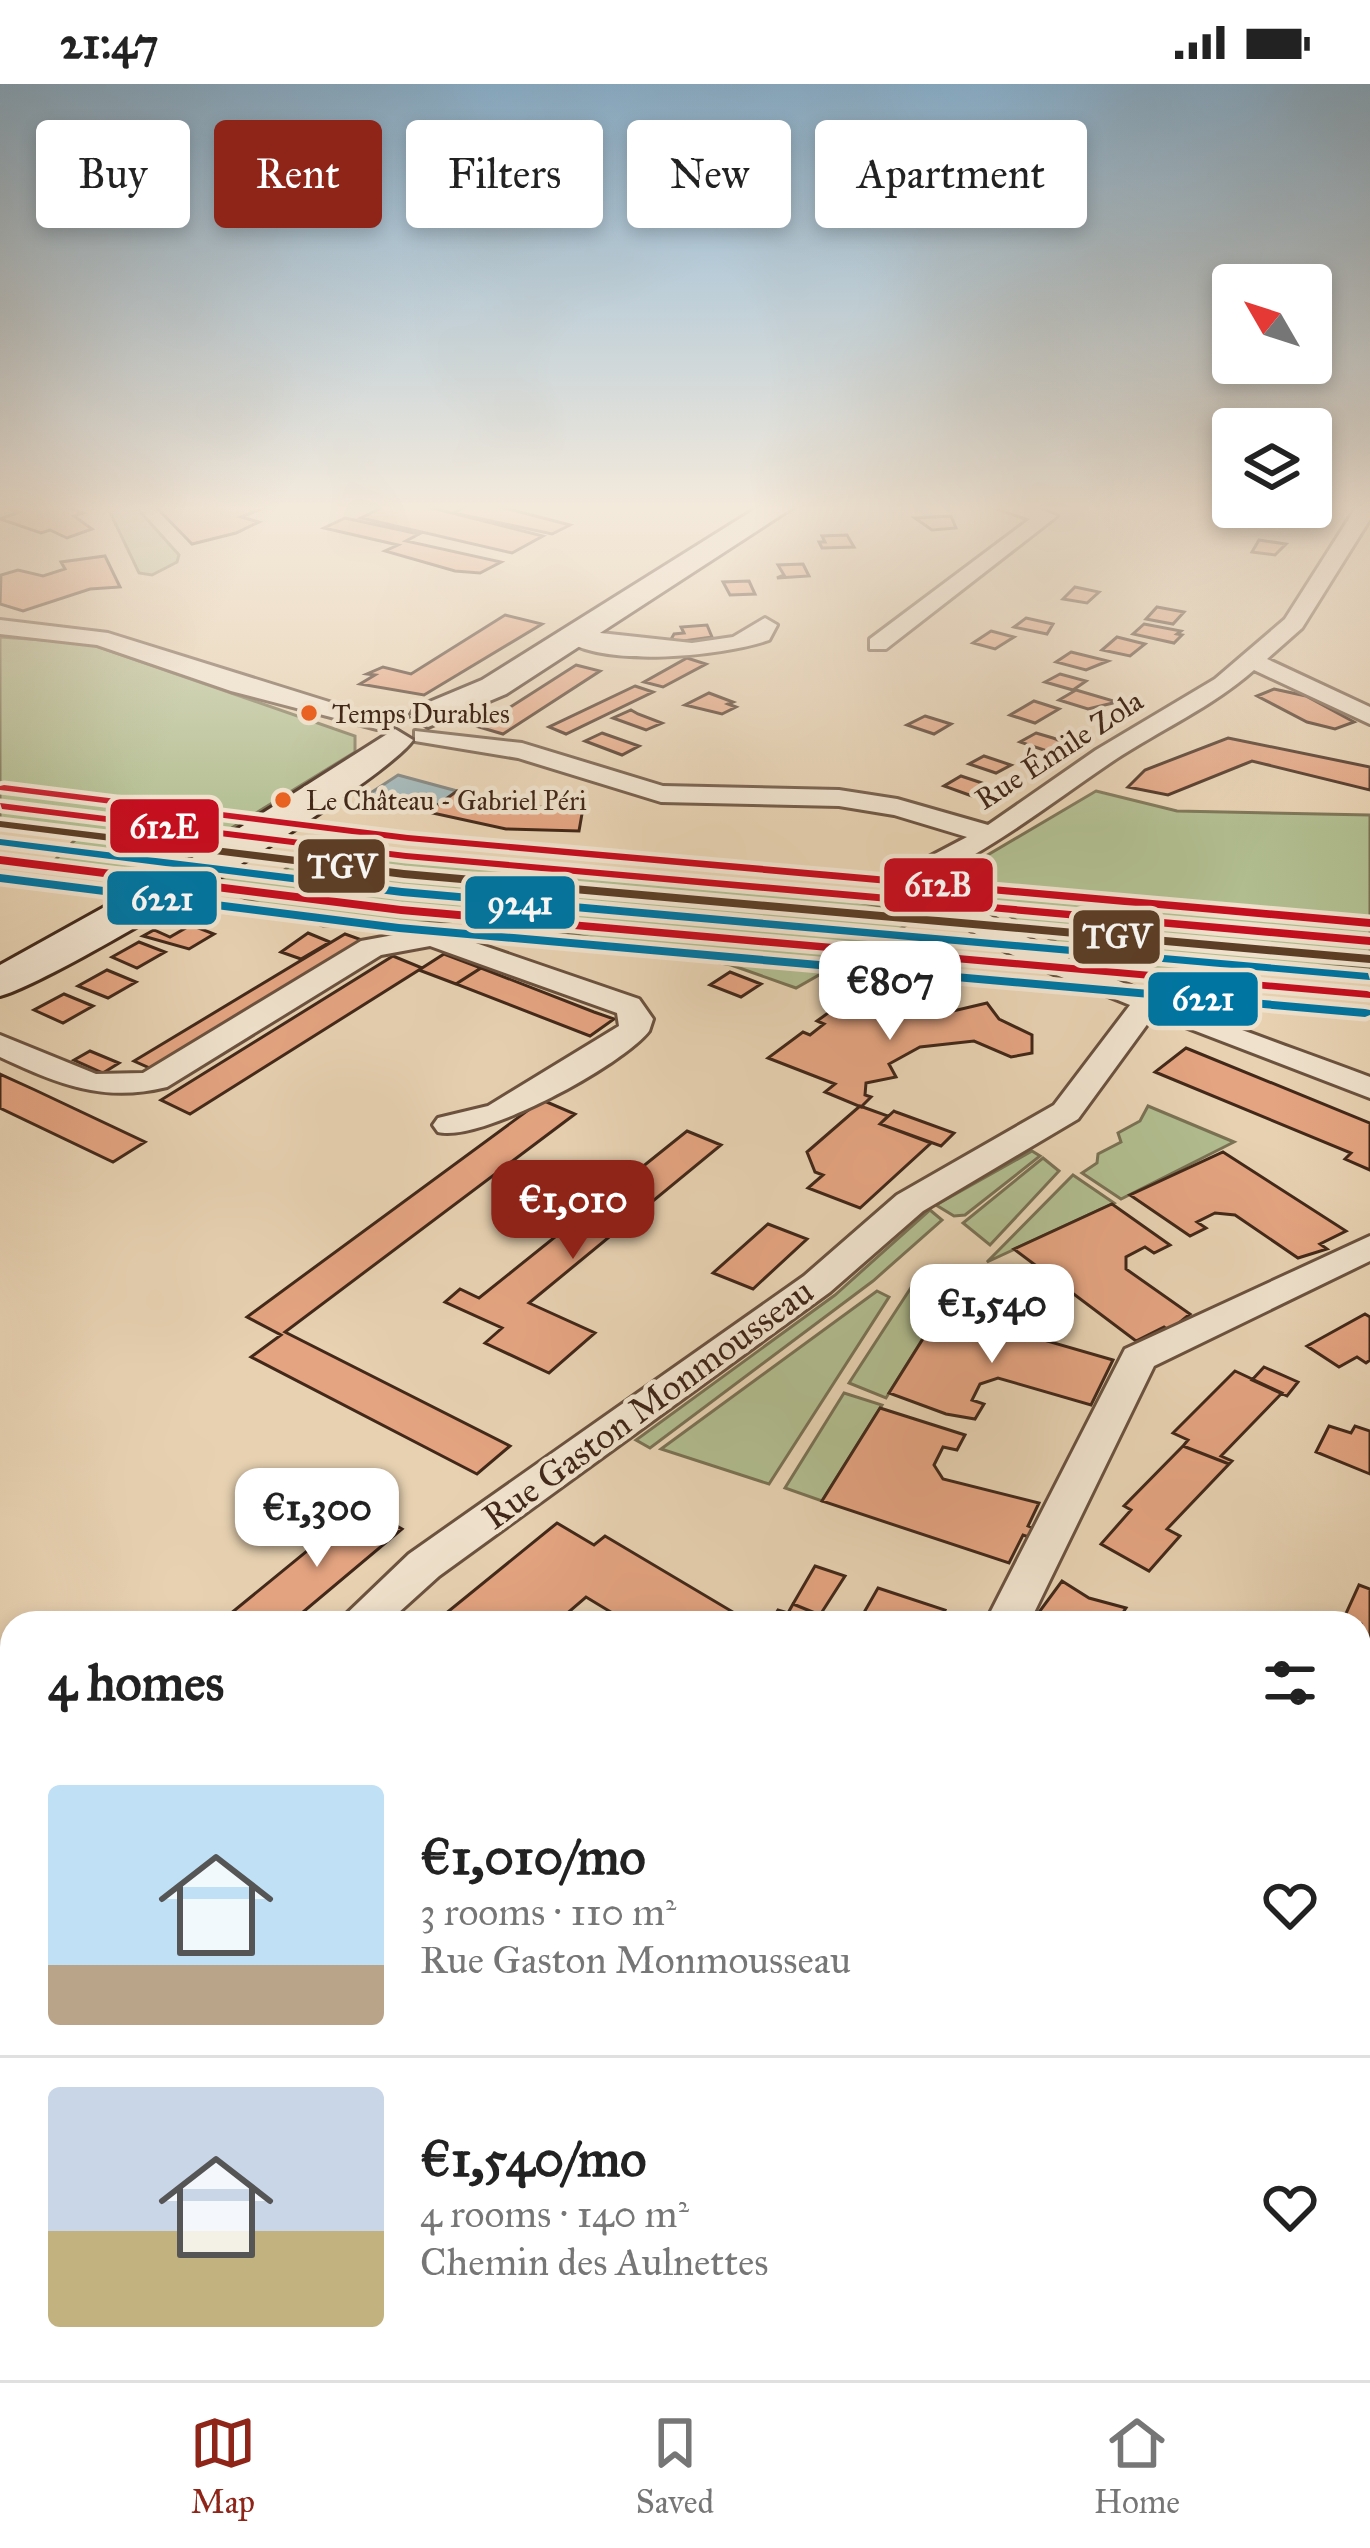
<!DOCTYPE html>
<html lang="en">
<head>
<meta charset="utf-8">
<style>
  :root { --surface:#fff; --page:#f6f6f6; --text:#222; --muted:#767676; --line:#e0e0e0; --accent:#8f2418 }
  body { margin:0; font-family:"IM FELL Great Primer",serif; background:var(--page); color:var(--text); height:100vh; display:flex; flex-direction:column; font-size:45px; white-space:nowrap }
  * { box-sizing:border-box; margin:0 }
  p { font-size:39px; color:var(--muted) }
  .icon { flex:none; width:66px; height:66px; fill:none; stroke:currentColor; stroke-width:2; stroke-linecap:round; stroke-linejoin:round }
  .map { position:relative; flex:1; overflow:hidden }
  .side { position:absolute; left:0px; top:1527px; width:1371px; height:771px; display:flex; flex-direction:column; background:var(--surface); border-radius:36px 36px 0 0; box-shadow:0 6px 18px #0003 }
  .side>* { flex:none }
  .guide { position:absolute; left:36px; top:36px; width:1299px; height:108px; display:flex; gap:24px }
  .needle { width:78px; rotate:309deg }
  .controls { position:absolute; left:1212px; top:180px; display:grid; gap:24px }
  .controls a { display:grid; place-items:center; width:120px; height:120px; border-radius:12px; background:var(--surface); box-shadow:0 6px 18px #0003; font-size:60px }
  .price { position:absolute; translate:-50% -102px; padding:0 27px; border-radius:24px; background:#fff; color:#222; font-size:39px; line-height:78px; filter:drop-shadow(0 3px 6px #0008) }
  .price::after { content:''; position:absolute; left:50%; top:72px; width:36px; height:27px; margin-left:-18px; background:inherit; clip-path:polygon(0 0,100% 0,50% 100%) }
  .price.active { background:var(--accent); color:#fff }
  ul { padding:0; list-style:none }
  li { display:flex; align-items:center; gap:36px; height:300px; padding:0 48px }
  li+li { border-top:3px solid var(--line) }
  li span { display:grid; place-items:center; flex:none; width:336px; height:240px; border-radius:12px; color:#555 }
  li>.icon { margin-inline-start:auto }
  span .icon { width:144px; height:144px; fill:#fffc; stroke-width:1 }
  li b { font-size:51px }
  h2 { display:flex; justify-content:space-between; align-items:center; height:144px; padding:0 48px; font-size:51px }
  .chip { padding:0 42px; border-radius:12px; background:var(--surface); box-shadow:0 6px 18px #0003; font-size:42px; line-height:108px }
  .chip.active { background:var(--accent); color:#fff }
  .status { display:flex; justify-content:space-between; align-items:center; height:84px; padding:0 60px; background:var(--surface); direction:ltr }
  .status svg { height:33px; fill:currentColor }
  .tabs { display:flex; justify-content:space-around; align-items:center; height:168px; border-top:3px solid var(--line); background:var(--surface); font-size:33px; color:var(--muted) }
  .tabs a { display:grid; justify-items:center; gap:6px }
  .tabs .active { color:var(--accent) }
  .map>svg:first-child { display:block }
  .green { fill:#b1bd8f; stroke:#7a7254; stroke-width:3 }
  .water { fill:#9cb4b7; stroke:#787c78; stroke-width:3 }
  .building { fill:#e4a481; stroke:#422819; stroke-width:3 }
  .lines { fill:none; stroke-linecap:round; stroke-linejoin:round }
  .street-casing { stroke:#6b523f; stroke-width:6 }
  .secondary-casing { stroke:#422819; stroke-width:6 }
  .street { fill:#efe1cc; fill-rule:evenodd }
  .secondary { fill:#efe1cc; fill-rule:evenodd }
  .rail-1-casing { stroke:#efe1cc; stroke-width:9 }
  .rail-2-casing { stroke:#efe1cc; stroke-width:9 }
  .rail-3-casing { stroke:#efe1cc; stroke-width:9 }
  .rail-4-casing { stroke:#efe1cc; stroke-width:9 }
  .rail-5-casing { stroke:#efe1cc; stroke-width:9 }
  .rail-6-casing { stroke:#efe1cc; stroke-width:9 }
  .rail-1 { fill:#5c3e26; fill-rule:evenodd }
  .rail-2 { fill:#0075a1; fill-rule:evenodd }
  .rail-3 { fill:#c50e1f; fill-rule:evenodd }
  .rail-4 { fill:#c50e1f; fill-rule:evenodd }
  .rail-5 { fill:#c50e1f; fill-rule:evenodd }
  .rail-6 { fill:#0075a1; fill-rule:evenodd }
  .bus-dot { fill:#e96222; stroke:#efe1cc; stroke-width:4.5 }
  .labels { text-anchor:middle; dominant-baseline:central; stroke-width:9; stroke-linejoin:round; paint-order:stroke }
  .far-bus-label { font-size:27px; fill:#422819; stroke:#efe1cc; text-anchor:start }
  .far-street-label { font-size:30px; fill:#422819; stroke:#efe1cc }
  .street-label { font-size:36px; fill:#422819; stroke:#efe1cc }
  .line-badge { stroke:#efe1cc; stroke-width:4.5 }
  .badge-label { font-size:33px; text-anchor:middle; font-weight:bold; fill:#fff }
</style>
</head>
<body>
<div class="status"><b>21:47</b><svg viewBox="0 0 49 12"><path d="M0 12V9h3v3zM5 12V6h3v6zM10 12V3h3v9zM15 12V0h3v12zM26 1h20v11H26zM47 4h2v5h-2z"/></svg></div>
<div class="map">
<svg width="1370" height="2296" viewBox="0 0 1370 2296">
  <rect width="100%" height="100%" fill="#e7d1b1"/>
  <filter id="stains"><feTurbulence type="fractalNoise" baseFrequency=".00167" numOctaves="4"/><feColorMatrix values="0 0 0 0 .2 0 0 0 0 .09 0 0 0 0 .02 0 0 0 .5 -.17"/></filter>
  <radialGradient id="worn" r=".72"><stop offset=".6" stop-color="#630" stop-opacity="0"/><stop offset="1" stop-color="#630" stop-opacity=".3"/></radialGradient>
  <path class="green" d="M 107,422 L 135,422 L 179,471 L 177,478 L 152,491 L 139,489 Z
    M 0,553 L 87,559 L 355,652 L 355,668 L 147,796 L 50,781 L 81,750 L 0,736 Z
    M 1096,707 L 1177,727 L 1370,731 L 1370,884 L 1258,879 L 1219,918 C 1135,891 1030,860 966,798 L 969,782 Z
    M 343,746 L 345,760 L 403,770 L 761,801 L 926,830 L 796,904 L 731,881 L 545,845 L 463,837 L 323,842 L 207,801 L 236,788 L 271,795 Z
    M 1148,1022 L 1234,1058 L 1121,1115 L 1082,1089 L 1097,1079 L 1098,1070 L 1121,1058 L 1118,1049 L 1140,1037 Z
    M 1032,1067 L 1040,1072 L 965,1131 L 954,1132 L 936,1121 Z
    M 1043,1074 L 1059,1087 L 990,1161 L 963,1139 Z
    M 1073,1091 L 1114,1119 L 987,1178 Z
    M 930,1126 L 942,1136 L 873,1197 L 650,1364 L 636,1356 L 835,1211 Z
    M 946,1190 L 979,1202 L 950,1229 L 940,1227 L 886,1314 L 849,1299 L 914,1199 Z
    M 877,1207 L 889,1213 L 769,1400 L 661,1365 Z
    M 844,1309 L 882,1321 L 822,1417 L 785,1404 Z"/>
  <path class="water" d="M 398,691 L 457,707 L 428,728 L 366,712 Z"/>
  <path class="building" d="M 1,422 L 73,422 L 69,424 L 83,429 L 74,432 L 92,445 L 67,454 L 50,446 L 41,449 L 0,435 L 19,428 Z
    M 155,422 L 269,422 L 241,433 L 259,438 L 236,449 L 192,460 Z
    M 385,422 L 424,422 L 543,452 L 512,469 L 361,434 Z
    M 460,422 L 501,423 L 570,441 L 552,450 L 454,429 L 464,423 Z
    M 951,432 L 956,444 L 932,446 L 915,434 Z
    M 345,434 L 419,450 L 406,457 L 501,478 L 480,489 L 455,487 L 385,467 L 398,461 L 324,444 Z
    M 847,451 L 854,463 L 822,464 L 819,458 L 825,458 L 822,452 Z
    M 1259,456 L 1286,460 L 1275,471 L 1252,468 Z
    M 105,472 L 120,503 L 90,505 L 23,527 L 0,520 L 1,491 L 18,486 L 43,492 L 65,485 L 61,478 Z
    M 803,480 L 809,492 L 777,494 L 784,491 L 778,481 Z
    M 749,497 L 755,510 L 730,511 L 723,498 Z
    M 1075,503 L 1099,508 L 1087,519 L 1063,515 Z
    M 1157,523 L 1184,528 L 1173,540 L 1146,535 Z
    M 505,531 L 542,540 L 424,611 L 360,600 L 375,591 L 367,590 L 383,583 L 411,590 Z
    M 1026,534 L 1053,540 L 1047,550 L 1014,543 Z
    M 1144,540 L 1181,547 L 1177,550 L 1182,551 L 1174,559 L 1133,550 Z
    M 707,541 L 712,553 L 669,559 L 674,550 L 684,549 L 681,543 Z
    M 991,547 L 1014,553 L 995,565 L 973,559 Z
    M 1117,553 L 1145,560 L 1130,572 L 1102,566 Z
    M 1071,568 L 1108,577 L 1086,586 L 1056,578 Z
    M 687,574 L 706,580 L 663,603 L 644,598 Z
    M 576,581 L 600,587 L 503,650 L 479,643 Z
    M 1060,590 L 1086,597 L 1073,606 L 1045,598 Z
    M 635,602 L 653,608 L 566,650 L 549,643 Z
    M 1274,605 L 1306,612 L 1354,638 L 1335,645 L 1307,638 L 1257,612 Z
    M 1076,606 L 1117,618 L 1088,625 L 1059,616 Z
    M 709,609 L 733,618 L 728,620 L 736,623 L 722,630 L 685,621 Z
    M 1034,617 L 1059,625 L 1035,639 L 1010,631 Z
    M 631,626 L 638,630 L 662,639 L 646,646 L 613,634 Z
    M 925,632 L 951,640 L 934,650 L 907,641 Z
    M 602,649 L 639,662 L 622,671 L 585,657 Z
    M 1036,649 L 1053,654 L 1072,661 L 1056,670 L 1020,658 Z
    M 1228,654 L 1370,683 L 1370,706 L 1252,677 L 1168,711 L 1128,703 L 1145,686 Z
    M 984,672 L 1011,681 L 996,689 L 969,680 Z
    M 961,692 L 982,699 L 989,702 L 972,712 L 944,702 Z
    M 457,707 L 524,723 L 583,724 L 579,747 L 506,745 L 428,728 Z
    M 191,841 L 214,850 L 189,865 L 143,852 L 154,846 L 170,853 Z
    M 308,849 L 330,858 L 301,875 L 281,868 Z
    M 345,850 L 362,856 L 152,985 L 134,977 Z
    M 139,858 L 165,868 L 137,884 L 112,873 Z
    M 444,870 L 481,884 L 456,900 L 419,886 L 190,1030 L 161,1016 L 393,872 L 422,884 Z
    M 481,884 L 594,928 L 614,935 L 590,952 L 456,900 Z
    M 107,886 L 136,898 L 108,914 L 78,902 Z
    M 730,888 L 761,900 L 741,913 L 710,901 Z
    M 64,910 L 93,922 L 63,939 L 34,926 Z
    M 850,913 L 905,933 L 934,923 L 949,928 L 987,919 L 999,935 L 1032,951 L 1032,969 L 1011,973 L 974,957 L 920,963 L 889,980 L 896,993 L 866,999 L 865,1011 L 871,1013 L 861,1023 L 825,1008 L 835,1000 L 768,974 L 803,948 L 810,951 L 824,940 L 817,937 Z
    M 1186,964 L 1370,1039 L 1370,1086 L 1345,1075 L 1351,1069 L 1155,988 Z
    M 90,967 L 119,979 L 103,989 L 74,976 Z
    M 0,990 L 35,1006 L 145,1058 L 113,1078 L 0,1024 Z
    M 542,1016 L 575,1030 L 285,1248 L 510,1362 L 477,1390 L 251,1273 L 281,1251 L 247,1233 Z
    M 860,1022 L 888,1032 L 880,1040 L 931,1059 L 860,1124 L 808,1104 L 823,1091 L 815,1088 L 807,1068 Z
    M 894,1027 L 896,1028 L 954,1049 L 941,1062 L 880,1040 Z
    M 687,1047 L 721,1061 L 529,1219 L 595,1249 L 549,1289 L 485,1259 L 502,1244 L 445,1218 L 460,1205 L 479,1214 Z
    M 1223,1068 L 1346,1147 L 1320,1160 L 1327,1165 L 1298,1174 L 1235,1131 L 1215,1129 L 1197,1138 L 1206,1144 L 1190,1152 L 1130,1111 Z
    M 1112,1120 L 1170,1161 L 1154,1169 L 1145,1163 L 1126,1173 L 1126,1185 L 1190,1230 L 1169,1247 L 1164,1243 L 1136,1257 L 1014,1165 Z
    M 768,1140 L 807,1155 L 753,1205 L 713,1189 Z
    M 941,1226 L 950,1229 L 1113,1276 L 1091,1321 L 998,1294 L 980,1300 L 972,1316 L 984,1320 L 975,1335 L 946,1330 L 889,1309 Z
    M 1365,1230 L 1370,1233 L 1370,1276 L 1366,1279 L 1357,1273 L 1339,1283 L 1307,1262 Z
    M 1264,1283 L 1298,1298 L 1287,1312 L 1252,1296 Z
    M 1235,1287 L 1282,1309 L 1221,1372 L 1232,1377 L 1229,1380 L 1183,1362 L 1188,1356 L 1173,1349 Z
    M 880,1324 L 965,1351 L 957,1366 L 943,1363 L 934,1381 L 943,1395 L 1039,1419 L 1028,1442 L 1036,1445 L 1032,1454 L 1023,1451 L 1009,1479 L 822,1417 Z
    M 1329,1342 L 1351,1349 L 1355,1342 L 1370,1347 L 1370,1390 L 1316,1368 Z
    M 1183,1362 L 1229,1380 L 1167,1445 L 1180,1452 L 1149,1487 L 1101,1460 L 1131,1426 L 1124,1422 Z
    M 362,1422 L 402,1445 L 290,1539 L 219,1539 Z
    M 557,1439 L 594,1461 L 605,1452 L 748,1537 L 629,1539 L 586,1513 L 556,1539 L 434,1539 Z
    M 815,1482 L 845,1492 L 820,1531 L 793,1520 Z
    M 1062,1497 L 1089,1514 L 1126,1524 L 1116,1539 L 1031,1539 Z
    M 1359,1501 L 1370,1505 L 1370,1556 L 1359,1552 L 1361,1540 L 1344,1534 Z
    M 878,1504 L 945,1526 L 938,1539 L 858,1539 Z
    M 793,1520 L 820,1531 L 816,1539 L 770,1539 L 778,1526 L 788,1529 Z
    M 1359,1656 L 1370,1656 L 1368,1701 L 1359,1701 Z
    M 12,1707 L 12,1773 L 0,1783 L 0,1717 Z
    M 5,1928 L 12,1929 L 12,2022 L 0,2052 L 0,1941 Z
    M 1359,2097 L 1370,2099 L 1370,2130 L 1361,2128 Z
    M 1363,2157 L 1370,2159 L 1370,2225 L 1367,2225 Z
    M 129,2286 L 170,2286 L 167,2296 L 124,2296 Z
    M 170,2286 L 228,2286 L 225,2296 L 167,2296 Z
    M 630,2286 L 706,2286 L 706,2296 L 629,2296 Z
    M 1245,2286 L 1291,2287 L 1292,2296 L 1245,2296 Z"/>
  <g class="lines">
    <g class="street-casing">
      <path id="street" d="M 992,422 L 1032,422 L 1057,432 L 886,565 L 870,565 L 870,555 L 1030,435 Z
        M 1357,422 L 1370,422 L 1370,435 L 1302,544 L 1267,575 L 1370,623 L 1370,640 L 1254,586 C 1212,623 1160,646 1113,677 C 1058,714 1009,753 950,784 L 945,794 C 1006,869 1271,955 1370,993 L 1370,1014 L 1154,931 L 1078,1035 L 923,1127 L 830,1208 L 439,1492 L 387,1539 L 337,1539 L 409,1470 L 804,1192 L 897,1111 L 1054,1021 L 1130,921 C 1058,891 962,860 916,795 L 929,773 L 967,753 L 894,731 L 839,722 L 661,718 L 518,674 L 415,657 L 415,647 L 522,659 L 663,702 L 839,706 L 897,715 L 988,741 L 1096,666 L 1215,595 L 1285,535 Z
        M 765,534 L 777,541 L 769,556 C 723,572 600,585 561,553 L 573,546 L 692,559 L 733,553 Z
        M 0,536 L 108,549 L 390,637 L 377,645 L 231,607 L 97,561 L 0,550 Z
        M 432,844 L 639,915 L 653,935 L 649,947 C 623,981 480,1059 438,1048 L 433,1041 L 438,1034 L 488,1022 L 619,942 L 617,929 L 430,862 L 381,871 L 167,1003 C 103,1019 58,1000 0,973 L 0,951 L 96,990 L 143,989 L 361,857 Z
        M 1370,1152 L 1370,1177 L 1154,1282 L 1029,1539 L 985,1539 L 1125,1265 Z
        M 12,1844 L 12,1899 L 0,1903 L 0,1848 Z"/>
    </g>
    <g class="secondary-casing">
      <path id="secondary" d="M 760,422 L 795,422 L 506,610 L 428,643 L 410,632 L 415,624 L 482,596 Z
        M 395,645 L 413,656 C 383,700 56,898 0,912 L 0,881 L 189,776 Z"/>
    </g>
    <use href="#street" class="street"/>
    <use href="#secondary" class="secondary"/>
    <g class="rail-1-casing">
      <path id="rail-1" d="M 0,737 L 404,786 L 1370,871 L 1370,879 L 404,794 L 0,743 Z"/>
    </g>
    <g class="rail-2-casing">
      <path id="rail-2" d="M 0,755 L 402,804 L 1368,889 L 1370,896 L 402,812 L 0,761 Z"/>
    </g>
    <g class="rail-3-casing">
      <path id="rail-3" d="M 0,719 L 406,769 L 1370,853 L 1370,861 L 406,775 L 2,725 Z"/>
    </g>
    <g class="rail-4-casing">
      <path id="rail-4" d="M 0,772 L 401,822 L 1367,907 L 1370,908 L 1370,914 L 401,830 L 0,780 Z"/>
    </g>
    <g class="rail-5-casing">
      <path id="rail-5" d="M 4,701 L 408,751 L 1370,835 L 1370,843 L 408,757 L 0,706 L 0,702 Z"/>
    </g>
    <g class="rail-6-casing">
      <path id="rail-6" d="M 0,790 L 399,840 L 1365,925 L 1370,926 L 1370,931 L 1365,933 L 399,848 L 0,798 Z"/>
    </g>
    <use href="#rail-1" class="rail-1"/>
    <use href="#rail-2" class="rail-2"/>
    <use href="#rail-3" class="rail-3"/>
    <use href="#rail-4" class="rail-4"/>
    <use href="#rail-5" class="rail-5"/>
    <use href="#rail-6" class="rail-6"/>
  </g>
  <linearGradient id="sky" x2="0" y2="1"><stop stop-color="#89b4d4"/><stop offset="0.57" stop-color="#f4eadc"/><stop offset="1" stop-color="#f4eadc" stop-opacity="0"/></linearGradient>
  <rect width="1370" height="744" fill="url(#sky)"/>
  <g class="bus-dot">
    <circle cx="309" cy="629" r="10"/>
    <circle cx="283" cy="716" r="10"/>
  </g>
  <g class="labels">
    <g class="far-bus-label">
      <text x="332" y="629">Temps Durables</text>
      <text x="306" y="716">Le Château - Gabriel Péri</text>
    </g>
    <g class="far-street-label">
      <text transform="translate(1059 666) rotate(-33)">Rue Émile Zola</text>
    </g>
    <g class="street-label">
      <text transform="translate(648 1320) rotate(-36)">Rue Gaston Monmousseau</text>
    </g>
  </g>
  <g class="line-badge">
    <rect x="108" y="713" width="113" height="58" rx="12" fill="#c50e1f"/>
    <rect x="296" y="753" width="91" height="58" rx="12" fill="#5c3e26"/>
    <rect x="882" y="772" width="113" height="58" rx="12" fill="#c50e1f"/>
    <rect x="105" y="785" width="114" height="58" rx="12" fill="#0075a1"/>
    <rect x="463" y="790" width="114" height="57" rx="12" fill="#0075a1"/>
    <rect x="1071" y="824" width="91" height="58" rx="12" fill="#5c3e26"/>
    <rect x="1146" y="886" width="114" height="58" rx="12" fill="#0075a1"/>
  </g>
  <g class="badge-label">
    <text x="164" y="754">612E</text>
    <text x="342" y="794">TGV</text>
    <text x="938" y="812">612B</text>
    <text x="162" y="826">6221</text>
    <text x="520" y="830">9241</text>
    <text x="1117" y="864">TGV</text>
    <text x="1203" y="926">6221</text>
  </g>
  <rect width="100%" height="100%" filter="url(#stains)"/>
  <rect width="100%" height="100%" fill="url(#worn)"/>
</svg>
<div class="controls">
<a><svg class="needle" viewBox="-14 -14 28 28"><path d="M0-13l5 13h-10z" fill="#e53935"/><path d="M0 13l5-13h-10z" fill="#767676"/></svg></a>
<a><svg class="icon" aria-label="layers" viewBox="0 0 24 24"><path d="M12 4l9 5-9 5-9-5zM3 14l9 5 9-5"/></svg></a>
</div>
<b class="price" style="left:890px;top:959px">€807</b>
<b class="price active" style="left:573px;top:1178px">€1,010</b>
<b class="price" style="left:992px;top:1282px">€1,540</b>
<b class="price" style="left:317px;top:1486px">€1,300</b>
<div class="guide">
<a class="chip">Buy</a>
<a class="chip active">Rent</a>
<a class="chip">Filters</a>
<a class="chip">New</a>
<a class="chip">Apartment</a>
</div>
<section class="side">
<h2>4 homes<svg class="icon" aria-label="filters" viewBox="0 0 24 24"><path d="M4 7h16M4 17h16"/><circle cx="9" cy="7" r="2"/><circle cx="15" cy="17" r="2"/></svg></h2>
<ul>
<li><span style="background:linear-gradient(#bfe0f5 75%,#b9a48a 0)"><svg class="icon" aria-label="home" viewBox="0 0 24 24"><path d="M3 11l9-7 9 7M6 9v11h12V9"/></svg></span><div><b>€1,010/mo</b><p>3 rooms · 110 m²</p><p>Rue Gaston Monmousseau</p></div><svg class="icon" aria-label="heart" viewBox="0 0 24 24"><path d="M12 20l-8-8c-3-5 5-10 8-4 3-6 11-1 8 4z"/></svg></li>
<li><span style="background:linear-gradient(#c9d6e8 60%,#c2b280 0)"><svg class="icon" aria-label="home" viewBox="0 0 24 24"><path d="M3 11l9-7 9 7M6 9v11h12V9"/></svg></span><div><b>€1,540/mo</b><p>4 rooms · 140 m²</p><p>Chemin des Aulnettes</p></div><svg class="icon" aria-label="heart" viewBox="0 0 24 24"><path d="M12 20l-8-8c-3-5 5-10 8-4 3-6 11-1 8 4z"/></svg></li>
</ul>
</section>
</div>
<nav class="tabs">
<a class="active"><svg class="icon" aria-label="map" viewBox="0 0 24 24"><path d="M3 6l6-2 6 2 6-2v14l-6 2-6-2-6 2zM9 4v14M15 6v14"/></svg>Map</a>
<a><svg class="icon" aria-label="saved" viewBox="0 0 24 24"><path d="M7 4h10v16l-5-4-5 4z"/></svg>Saved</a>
<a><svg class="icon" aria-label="home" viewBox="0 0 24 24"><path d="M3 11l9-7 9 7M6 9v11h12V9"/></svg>Home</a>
</nav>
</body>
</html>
